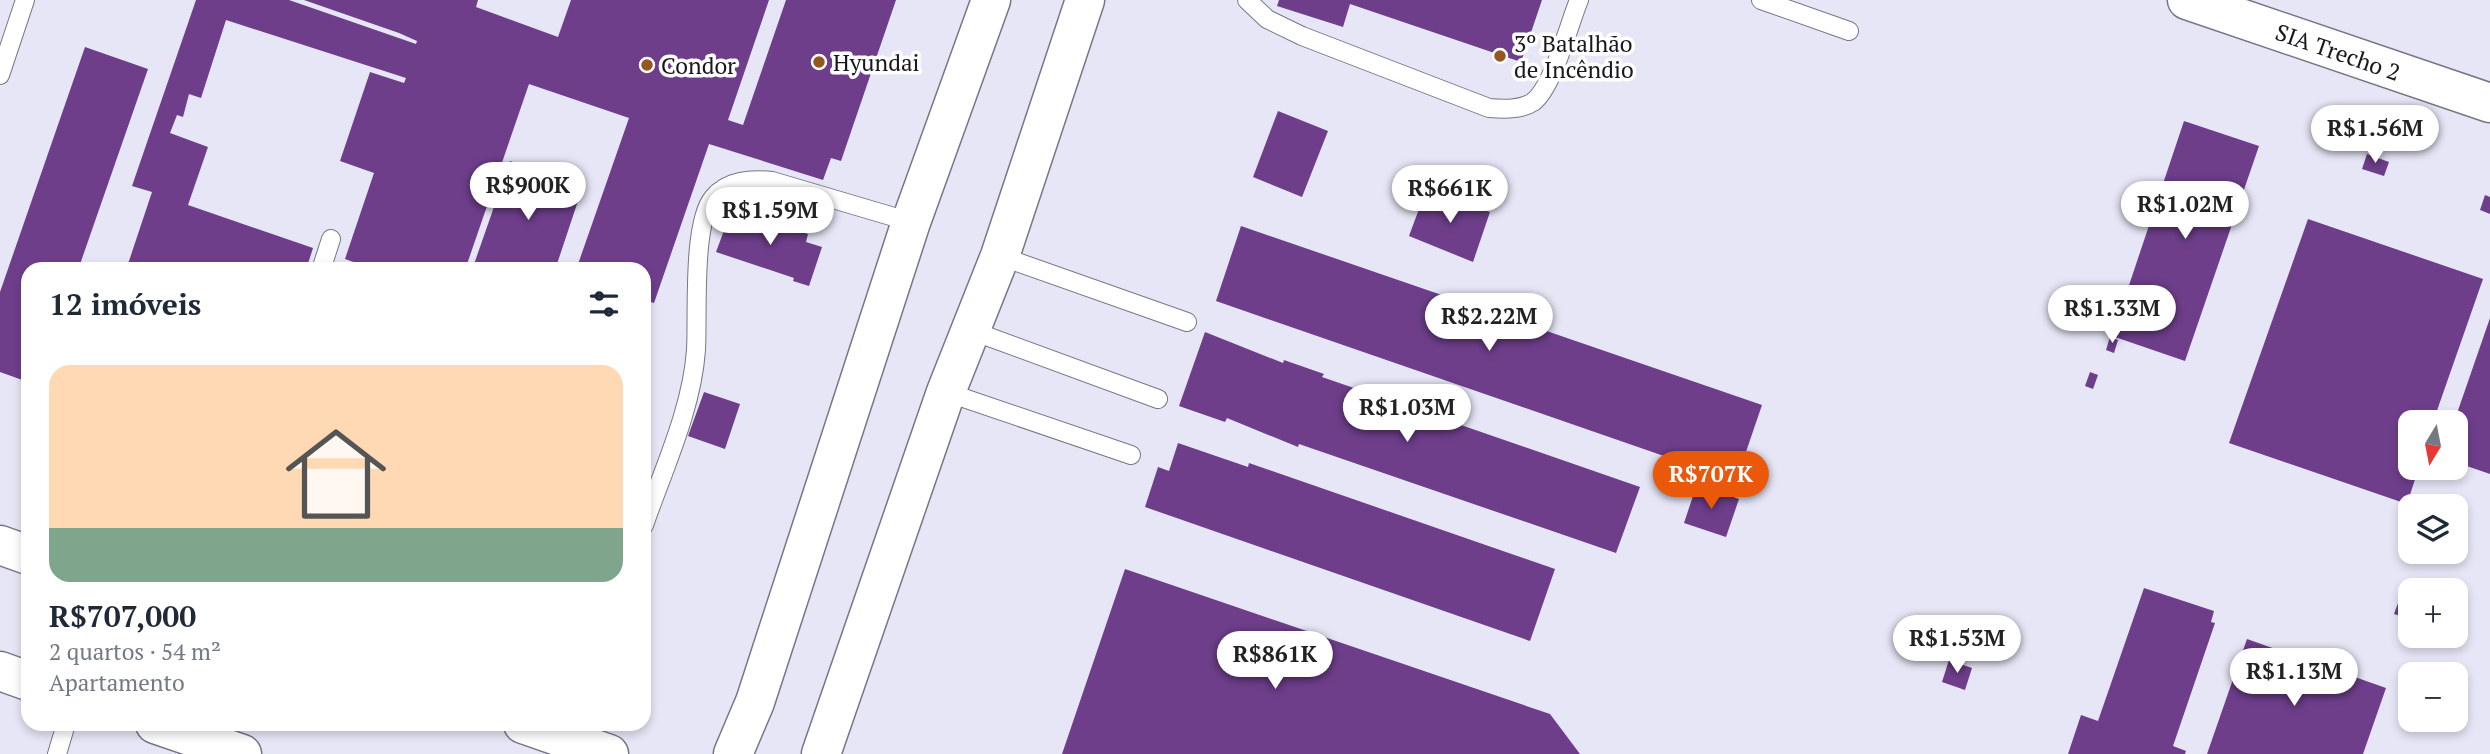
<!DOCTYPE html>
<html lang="pt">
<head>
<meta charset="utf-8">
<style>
  :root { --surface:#fff; --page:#f2f2f3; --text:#1f2937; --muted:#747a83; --line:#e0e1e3; --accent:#ea580c }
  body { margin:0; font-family:"PT Serif",serif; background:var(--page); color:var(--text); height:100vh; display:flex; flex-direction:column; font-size:26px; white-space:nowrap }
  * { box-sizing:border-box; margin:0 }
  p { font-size:23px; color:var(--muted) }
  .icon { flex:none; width:38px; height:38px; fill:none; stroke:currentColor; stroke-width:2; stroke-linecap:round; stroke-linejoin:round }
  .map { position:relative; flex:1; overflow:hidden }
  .details { position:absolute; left:21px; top:262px; width:630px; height:469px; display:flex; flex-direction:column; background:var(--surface); border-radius:21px; box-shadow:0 4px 10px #0003 }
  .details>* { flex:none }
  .needle { width:46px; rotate:190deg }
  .controls { position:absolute; left:2398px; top:410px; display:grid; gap:14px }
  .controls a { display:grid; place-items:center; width:70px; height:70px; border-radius:14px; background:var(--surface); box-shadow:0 4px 10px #0003; font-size:35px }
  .price { position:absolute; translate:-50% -60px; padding:0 16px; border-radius:24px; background:#fff; color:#222; font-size:23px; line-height:46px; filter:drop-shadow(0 2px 4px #0008) }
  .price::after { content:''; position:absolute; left:50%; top:42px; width:21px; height:16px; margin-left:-10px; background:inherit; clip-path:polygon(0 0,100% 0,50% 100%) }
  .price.on { background:var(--accent); color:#fff }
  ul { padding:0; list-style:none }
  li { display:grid; align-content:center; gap:14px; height:371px; padding:0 28px }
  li+li { border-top:2px solid var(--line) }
  li span { display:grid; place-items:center; height:217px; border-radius:21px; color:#555 }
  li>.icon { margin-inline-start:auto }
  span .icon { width:126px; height:126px; fill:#fffc; stroke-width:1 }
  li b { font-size:30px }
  h2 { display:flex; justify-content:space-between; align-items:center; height:84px; padding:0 28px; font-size:30px }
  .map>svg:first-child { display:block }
  .building { fill:#6e3e8b }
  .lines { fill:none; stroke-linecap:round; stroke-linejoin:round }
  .service-casing { stroke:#767784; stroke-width:20 }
  .secondary-casing { stroke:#767784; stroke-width:41 }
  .service { stroke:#fff; stroke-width:18 }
  .secondary { stroke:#fff; stroke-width:38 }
  .poi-dot { fill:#965620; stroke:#fff; stroke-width:2.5 }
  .labels { text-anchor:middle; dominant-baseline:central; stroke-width:7; stroke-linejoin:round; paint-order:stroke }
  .poi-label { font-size:23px; fill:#18181d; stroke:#fff; text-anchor:start }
  .street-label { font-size:23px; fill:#18181d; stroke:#fff }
</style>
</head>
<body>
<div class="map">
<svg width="2490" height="754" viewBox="0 0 2490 754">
  <rect width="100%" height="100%" fill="#e6e6f6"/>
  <path class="building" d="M 196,0 L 289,0 L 416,44 L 417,41 L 399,33 L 304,0 L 478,0 L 476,7 L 558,37 L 571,0 L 769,0 L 728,120 L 743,125 L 786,0 L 896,0 L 841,161 L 831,158 L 823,180 L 709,144 L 654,303 L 644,300 L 644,270 L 576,270 L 629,118 L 529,84 L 465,270 L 376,270 L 345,259 L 374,173 L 340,161 L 370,72 L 404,83 L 406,78 L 226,20 L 201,98 L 189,94 L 183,117 L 177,115 L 170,133 L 208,147 L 188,205 L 313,248 L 306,270 L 126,270 L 152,192 L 132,186 Z
    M 1279,0 L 1542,0 L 1521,62 L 1350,4 L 1343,27 L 1277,6 Z
    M 85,47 L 148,69 L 78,270 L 28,270 L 28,382 L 0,372 L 0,292 Z
    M 1278,111 L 1328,131 L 1302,197 L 1253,177 Z
    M 2184,121 L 2259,146 L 2185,361 L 2112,336 Z
    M 2367,154 L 2389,162 L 2384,176 L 2362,169 Z
    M 510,161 L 583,186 L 555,270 L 472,270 Z
    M 1426,190 L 1490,212 L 1473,262 L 1409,236 Z
    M 2485,195 L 2490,197 L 2490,214 L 2480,210 Z
    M 732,209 L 808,234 L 806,242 L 822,247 L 809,286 L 793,281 L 794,278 L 716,252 Z
    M 2308,219 L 2483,279 L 2433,422 L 2410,422 L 2410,467 L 2419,467 L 2407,504 L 2229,443 Z
    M 1241,226 L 1762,405 L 1736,481 L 1216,301 Z
    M 2490,318 L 2490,474 L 2455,462 L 2454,422 Z
    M 1205,332 L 1283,363 L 1284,360 L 1324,374 L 1322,377 L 1640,487 L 1616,553 L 1299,444 L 1298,447 L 1227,418 L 1225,422 L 1179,406 Z
    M 2110,337 L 2118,340 L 2114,353 L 2106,350 Z
    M 2090,372 L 2098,375 L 2093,389 L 2085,386 Z
    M 704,392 L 740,404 L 725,449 L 688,436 Z
    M 1178,443 L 1248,467 L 1249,463 L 1555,569 L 1530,641 L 1145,507 L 1158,467 L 1169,471 Z
    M 1697,484 L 1739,499 L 1726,537 L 1684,523 Z
    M 1125,569 L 1550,714 L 1580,754 L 1062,754 Z
    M 2144,588 L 2214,611 L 2211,622 L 2215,623 L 2173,746 L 2186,751 L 2185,754 L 2068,754 L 2081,715 L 2098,721 Z
    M 2398,603 L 2410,607 L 2410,619 L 2394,614 Z
    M 2247,639 L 2386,688 L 2363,754 L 2207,754 Z
    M 1949,660 L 1972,668 L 1965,690 L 1942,682 Z"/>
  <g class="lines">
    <g class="service-casing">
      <path id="service" d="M 1247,0 L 1267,19 L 1302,36 L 1489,108 C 1503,109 1521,110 1533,102 C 1553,87 1569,24 1579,0
        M 1761,0 L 1849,31
        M 0,75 L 25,0
        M 1000,256 L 1187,322
        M 321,270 L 331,239
        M 970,330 L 1158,399
        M 946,392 L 1131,455
        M 644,525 C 663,470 692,409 696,350 C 698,316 692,223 713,198 C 727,180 751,179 772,181 L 911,222
        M 57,754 L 66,724"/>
    </g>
    <g class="secondary-casing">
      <path id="secondary" d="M 2187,0 L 2490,103
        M 0,545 L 28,555
        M 0,671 L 28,681
        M 155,724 L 242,754
        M 523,724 L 609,754
        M 733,754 L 755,702 L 911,222 L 991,0
        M 821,754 L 946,392 L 1000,256 L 1085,0"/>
    </g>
    <use href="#service" class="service"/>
    <use href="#secondary" class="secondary"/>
  </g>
  <g class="poi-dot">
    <circle cx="1500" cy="56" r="7"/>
    <circle cx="819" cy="62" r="7"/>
    <circle cx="647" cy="65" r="7"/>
  </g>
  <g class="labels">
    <g class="poi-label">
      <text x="1514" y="43">3º Batalhão<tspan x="1514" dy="26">de Incêndio</tspan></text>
      <text x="833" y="62">Hyundai</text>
      <text x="661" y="65">Condor</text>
    </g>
    <g class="street-label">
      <text transform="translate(2338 52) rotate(19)">SIA Trecho 2</text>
    </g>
  </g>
</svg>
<div class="controls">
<a><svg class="needle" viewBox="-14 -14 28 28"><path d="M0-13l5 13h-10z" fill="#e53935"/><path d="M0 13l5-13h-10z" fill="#747a83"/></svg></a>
<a><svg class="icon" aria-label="layers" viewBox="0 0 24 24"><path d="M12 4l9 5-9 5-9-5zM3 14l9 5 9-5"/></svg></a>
<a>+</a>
<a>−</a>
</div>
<b class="price" style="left:2375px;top:165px">R$1.56M</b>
<b class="price" style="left:528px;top:222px">R$900K</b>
<b class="price" style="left:1450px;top:225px">R$661K</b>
<b class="price" style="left:2185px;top:241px">R$1.02M</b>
<b class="price" style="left:770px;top:247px">R$1.59M</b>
<b class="price" style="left:2112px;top:345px">R$1.33M</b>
<b class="price" style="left:1489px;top:353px">R$2.22M</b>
<b class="price" style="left:1407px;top:444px">R$1.03M</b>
<b class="price on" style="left:1711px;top:511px">R$707K</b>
<b class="price" style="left:1957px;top:675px">R$1.53M</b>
<b class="price" style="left:1275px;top:691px">R$861K</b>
<b class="price" style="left:2294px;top:708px">R$1.13M</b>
<section class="details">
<h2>12 imóveis<svg class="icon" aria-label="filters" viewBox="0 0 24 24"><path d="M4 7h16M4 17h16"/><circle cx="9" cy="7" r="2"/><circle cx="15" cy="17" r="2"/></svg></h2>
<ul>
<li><span style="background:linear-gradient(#ffd9b3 75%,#7fa58c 0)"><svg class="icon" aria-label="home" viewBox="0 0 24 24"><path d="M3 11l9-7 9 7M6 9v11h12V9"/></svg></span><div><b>R$707,000</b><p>2 quartos · 54 m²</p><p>Apartamento</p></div></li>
</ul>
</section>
</div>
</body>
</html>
